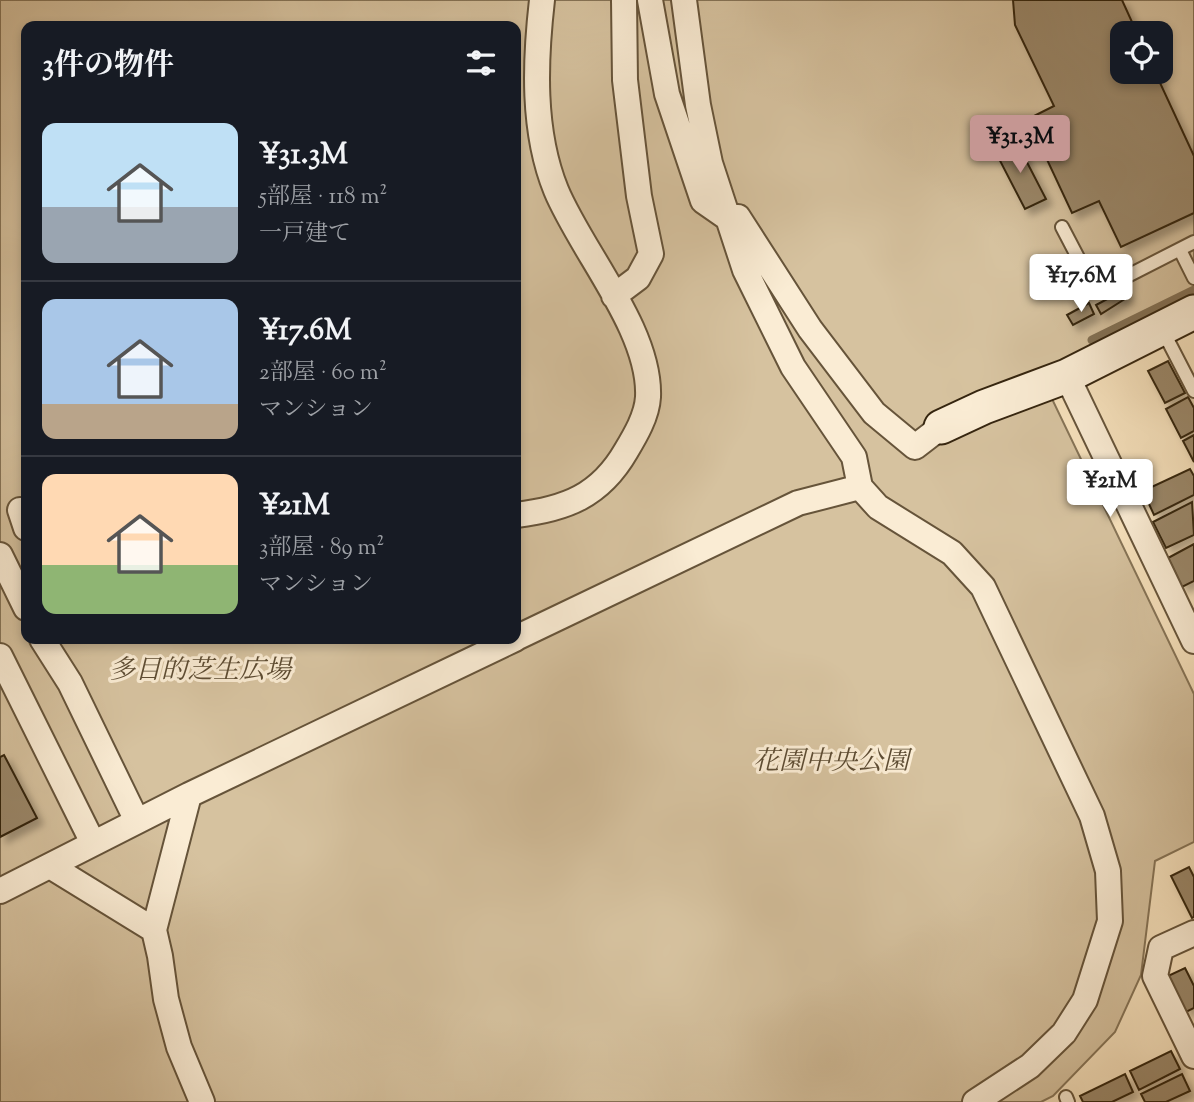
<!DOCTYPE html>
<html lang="ja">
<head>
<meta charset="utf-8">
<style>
  :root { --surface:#171b24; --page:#242831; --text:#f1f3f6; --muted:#9ea1a6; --line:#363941; --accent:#c59692 }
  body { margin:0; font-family:"Sorts Mill Goudy","Noto Serif JP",serif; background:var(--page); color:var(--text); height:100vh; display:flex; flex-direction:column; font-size:26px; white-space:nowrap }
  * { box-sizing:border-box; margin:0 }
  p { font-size:23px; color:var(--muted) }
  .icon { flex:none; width:38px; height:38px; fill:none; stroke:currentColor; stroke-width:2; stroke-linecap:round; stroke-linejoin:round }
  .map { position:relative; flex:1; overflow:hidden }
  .details { position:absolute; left:21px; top:21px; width:500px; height:623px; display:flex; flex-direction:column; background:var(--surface); border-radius:14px; box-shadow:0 4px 10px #0003 }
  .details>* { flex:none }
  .fabs { position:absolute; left:1110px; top:21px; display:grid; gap:14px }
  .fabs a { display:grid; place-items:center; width:63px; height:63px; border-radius:14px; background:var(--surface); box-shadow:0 4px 10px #0003; font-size:35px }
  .price { position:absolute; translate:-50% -60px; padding:0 16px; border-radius:7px; background:#fff; color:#222; font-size:23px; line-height:46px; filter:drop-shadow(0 2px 4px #0008) }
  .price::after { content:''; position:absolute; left:50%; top:42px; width:21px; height:16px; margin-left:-10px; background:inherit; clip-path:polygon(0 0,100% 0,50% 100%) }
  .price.current { background:var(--accent); color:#111 }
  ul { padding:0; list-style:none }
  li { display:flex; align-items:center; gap:21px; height:175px; padding:0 21px }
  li+li { border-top:2px solid var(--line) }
  li span { display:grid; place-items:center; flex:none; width:196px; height:140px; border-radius:14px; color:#555 }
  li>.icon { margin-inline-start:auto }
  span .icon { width:84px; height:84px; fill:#fffc; stroke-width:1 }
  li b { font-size:30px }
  h2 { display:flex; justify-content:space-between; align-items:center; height:84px; padding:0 21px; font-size:30px }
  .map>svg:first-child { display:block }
  .green { fill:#d6c29f; stroke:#867457; stroke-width:2; fill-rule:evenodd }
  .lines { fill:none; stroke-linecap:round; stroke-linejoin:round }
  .stream { stroke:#827054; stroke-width:9 }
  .building { fill:#9a8769; stroke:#35250f; stroke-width:2; filter:url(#shadow) }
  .lane-casing { stroke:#66543a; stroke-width:16 }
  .street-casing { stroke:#66543a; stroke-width:28 }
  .secondary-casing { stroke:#35250f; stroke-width:37 }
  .lane { stroke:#faecd4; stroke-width:12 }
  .street { stroke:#faecd4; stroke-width:24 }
  .secondary { stroke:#faecd4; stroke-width:33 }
  .labels { text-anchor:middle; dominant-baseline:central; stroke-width:6; stroke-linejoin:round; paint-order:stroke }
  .park-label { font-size:26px; font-style:italic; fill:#5d4c33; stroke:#faecd4 }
</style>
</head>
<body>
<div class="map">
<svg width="1194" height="1102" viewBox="0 0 1194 1102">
  <defs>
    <filter id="shadow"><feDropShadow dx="6" dy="6" stdDeviation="3.5" flood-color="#0004"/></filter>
  </defs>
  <rect width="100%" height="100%" fill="#f7e2bd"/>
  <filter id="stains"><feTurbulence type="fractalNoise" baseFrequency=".00286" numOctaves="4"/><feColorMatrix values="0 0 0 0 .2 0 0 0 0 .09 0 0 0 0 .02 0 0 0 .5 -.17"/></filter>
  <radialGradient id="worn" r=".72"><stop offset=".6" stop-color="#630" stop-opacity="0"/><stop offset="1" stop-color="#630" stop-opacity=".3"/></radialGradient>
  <path class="green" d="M 0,0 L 1194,0 L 1194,296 L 1040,374 L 1194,694 L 1194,842 L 1155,861 L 1141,975 L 1115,1032 L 1053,1096 L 1041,1102 L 0,1102 ZM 26,26 L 516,26 L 516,639 L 26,639 ZM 1122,33 L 1160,33 L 1160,72 L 1122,72 Z"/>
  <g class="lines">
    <path class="stream" d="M 1092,340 L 1194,290"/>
  </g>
  <path class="building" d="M 1013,0 L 1122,0 L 1137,33 L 1122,33 L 1122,72 L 1155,72 L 1194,156 L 1194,213 L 1121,247 L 1099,201 L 1072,213 L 1028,119 L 1054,106 L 1015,25 Z
    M 1016,141 L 1046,199 L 1025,209 L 995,151 Z
    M 1124,290 L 1128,297 L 1101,314 L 1096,305 Z
    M 1089,303 L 1094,314 L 1073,325 L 1067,315 Z
    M 1168,361 L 1185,393 L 1165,403 L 1148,371 Z
    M 1188,397 L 1194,408 L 1194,431 L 1181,438 L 1166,409 Z
    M 1194,435 L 1194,462 L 1183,441 Z
    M 1190,469 L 1194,476 L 1194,495 L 1154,515 L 1143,491 Z
    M 1192,502 L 1194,535 L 1166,548 L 1153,522 Z
    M 1194,544 L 1194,581 L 1182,587 L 1168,558 Z
    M 4,755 L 37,818 L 0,837 L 0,757 Z
    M 1189,867 L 1194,877 L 1194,917 L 1192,918 L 1171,876 Z
    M 1185,968 L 1194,986 L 1194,1008 L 1186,1012 L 1168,976 Z
    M 1171,1051 L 1180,1069 L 1139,1090 L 1130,1071 Z
    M 1125,1074 L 1133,1092 L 1112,1102 L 1083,1102 L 1080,1096 Z
    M 1182,1074 L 1190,1091 L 1166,1102 L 1145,1102 L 1141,1094 Z"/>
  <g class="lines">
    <g class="lane-casing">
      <path id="lane" d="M 1062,227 L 1096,292 L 1194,242
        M 1180,250 L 1194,278
        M 1162,329 L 1194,391
        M 1066,1097 L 1068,1102"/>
    </g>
    <g class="street-casing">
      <path id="street" d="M 650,0 L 667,94 L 703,201 L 726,217 L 738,217 L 810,329 L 874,413 L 915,447 L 941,427
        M 684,0 L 698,105 L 710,163 L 745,270 L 793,367 L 854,457 L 860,487 L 878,507 L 952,553 L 983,587 L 1092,816 L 1108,871 L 1110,921 L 1085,1000 L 1064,1033 L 1030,1066 L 975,1102
        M 614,296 L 638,278 L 651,254 L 639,196 L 625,80 L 624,0
        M 1067,376 L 1194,641
        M 20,510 L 26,528
        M 516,515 C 566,509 600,496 626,451 C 635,436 647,416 648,397 C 651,330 581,251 556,190 C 532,131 535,61 542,0
        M 0,555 L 26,608
        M 516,638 L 798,503 L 860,487
        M 42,639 L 70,683 L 137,821
        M 0,656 L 93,843
        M 189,795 L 154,930 L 160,956 L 166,999 L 179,1047 L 202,1102
        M 50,866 L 154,930
        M 0,891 L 189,795 L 515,639
        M 1194,933 L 1161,948 L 1155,976 L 1194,1056"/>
    </g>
    <g class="secondary-casing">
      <path id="secondary" d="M 941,427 L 984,407 L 1067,376 L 1194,312"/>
    </g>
    <use href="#lane" class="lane"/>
    <use href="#street" class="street"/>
    <use href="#secondary" class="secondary"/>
  </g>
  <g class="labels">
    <g class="park-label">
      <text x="200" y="671">多目的芝生広場</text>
      <text x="831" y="762">花園中央公園</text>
    </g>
  </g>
  <rect width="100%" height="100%" filter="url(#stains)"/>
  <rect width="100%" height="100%" fill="url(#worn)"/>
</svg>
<div class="fabs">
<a><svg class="icon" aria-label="locate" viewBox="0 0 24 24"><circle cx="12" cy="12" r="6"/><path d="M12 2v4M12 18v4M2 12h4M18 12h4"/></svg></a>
</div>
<b class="price current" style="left:1020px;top:175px">¥31.3M</b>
<b class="price" style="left:1081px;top:314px">¥17.6M</b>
<b class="price" style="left:1110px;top:519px">¥21M</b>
<section class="details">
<h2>3件の物件<svg class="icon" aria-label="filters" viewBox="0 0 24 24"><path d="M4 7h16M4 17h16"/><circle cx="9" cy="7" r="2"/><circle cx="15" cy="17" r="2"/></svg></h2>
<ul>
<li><span style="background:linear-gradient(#bfe0f5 60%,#9aa5b1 0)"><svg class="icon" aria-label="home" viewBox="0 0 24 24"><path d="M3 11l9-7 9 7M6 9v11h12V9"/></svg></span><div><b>¥31.3M</b><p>5部屋 · 118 m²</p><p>一戸建て</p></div></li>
<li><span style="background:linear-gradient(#a9c7e8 75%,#b9a48a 0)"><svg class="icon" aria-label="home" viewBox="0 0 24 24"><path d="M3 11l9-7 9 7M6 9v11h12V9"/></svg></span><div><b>¥17.6M</b><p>2部屋 · 60 m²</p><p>マンション</p></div></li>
<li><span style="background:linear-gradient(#ffd9b3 65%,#8fb573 0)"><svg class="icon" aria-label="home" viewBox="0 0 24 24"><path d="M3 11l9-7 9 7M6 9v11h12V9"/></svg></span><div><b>¥21M</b><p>3部屋 · 89 m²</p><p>マンション</p></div></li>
</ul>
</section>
</div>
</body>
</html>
